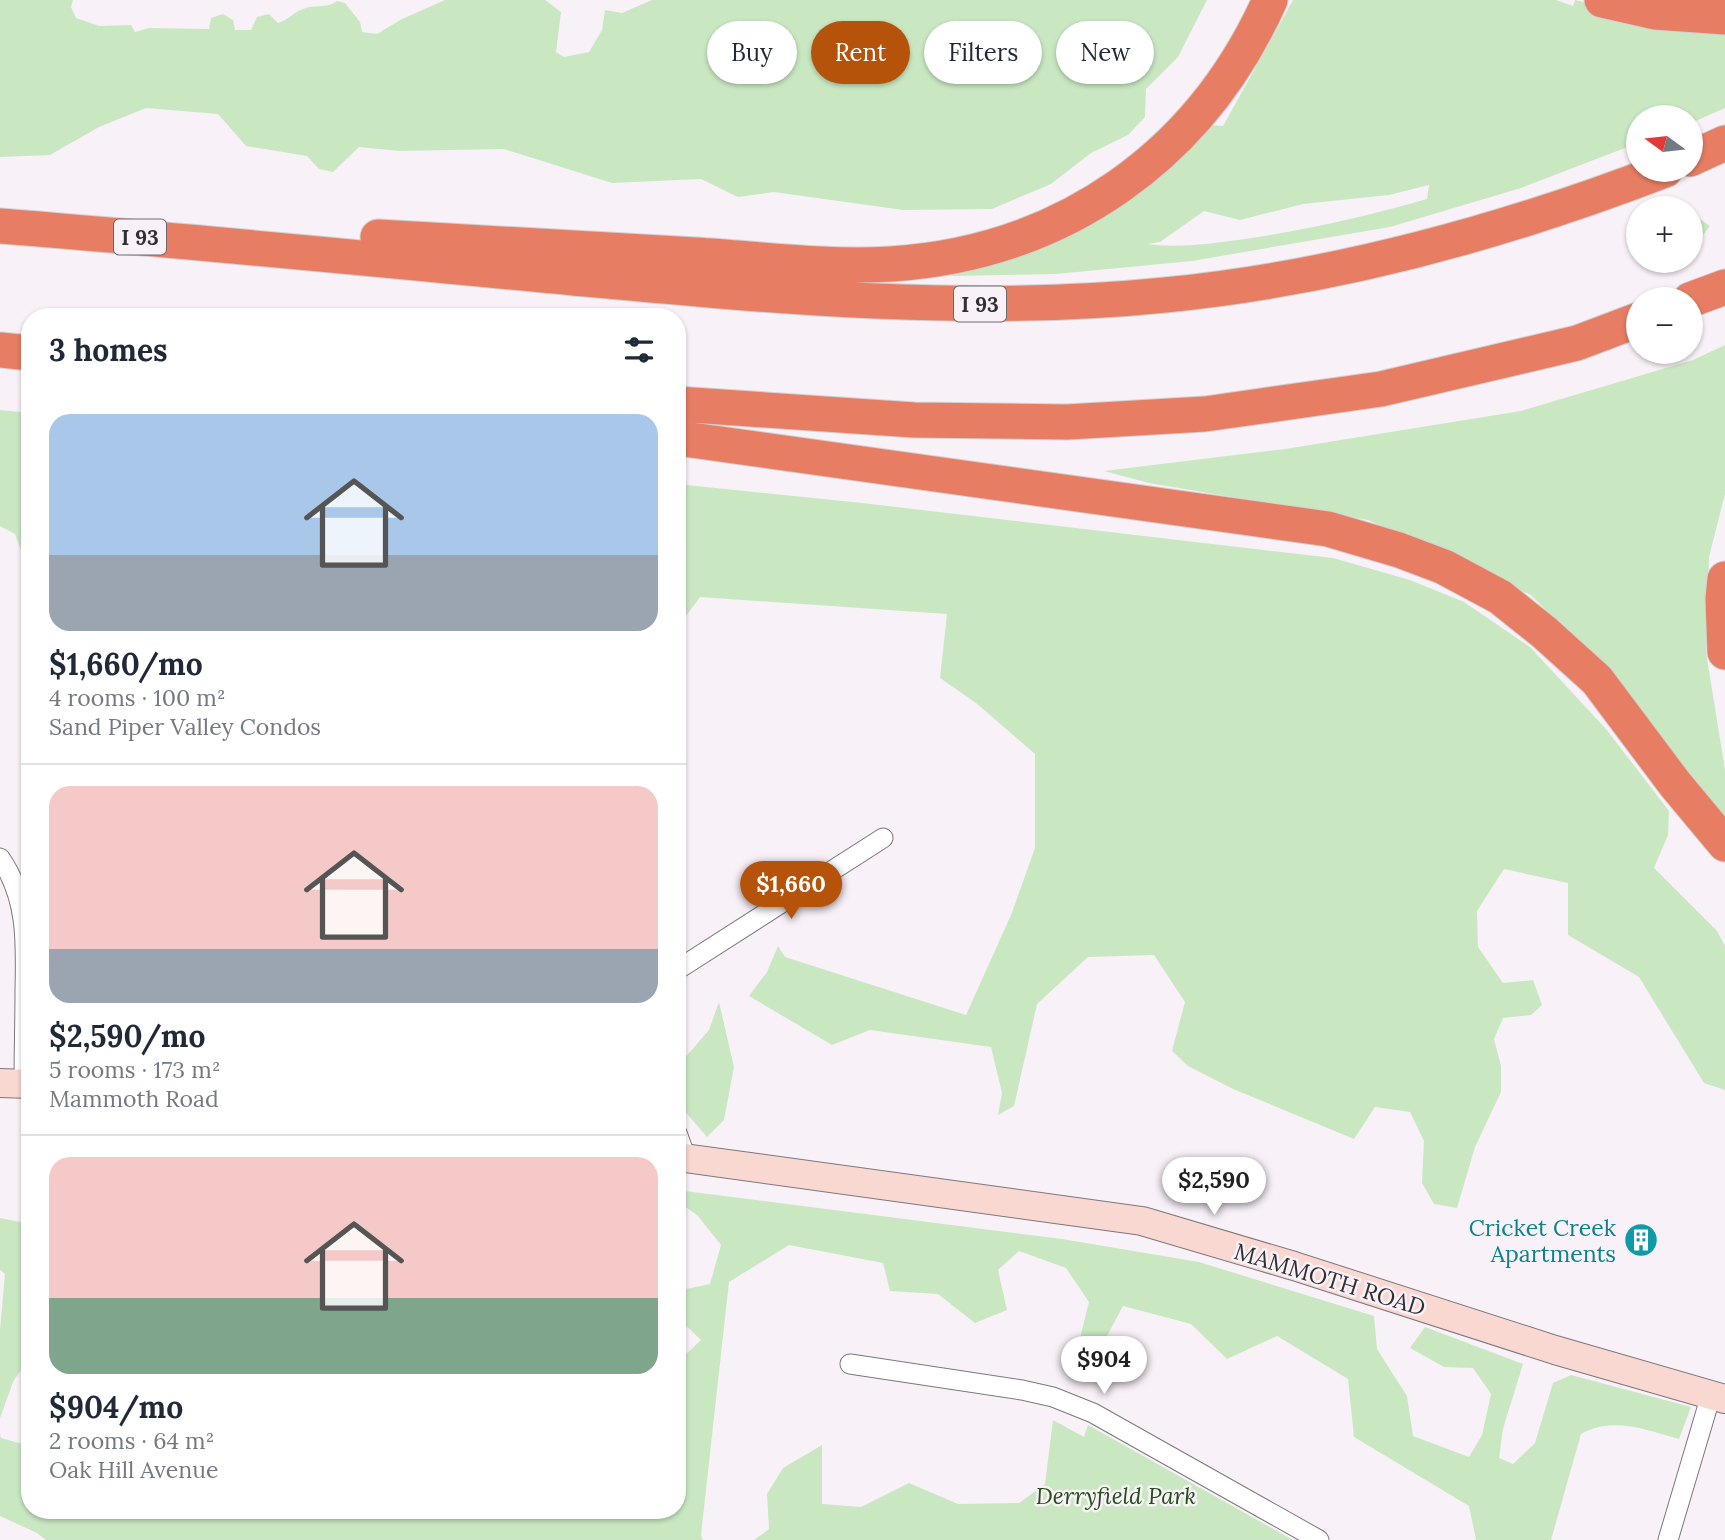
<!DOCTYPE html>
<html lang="en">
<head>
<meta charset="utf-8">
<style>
  :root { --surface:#fff; --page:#f6f6f7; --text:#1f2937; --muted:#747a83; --line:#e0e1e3; --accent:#b45309 }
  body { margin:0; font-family:Lora,serif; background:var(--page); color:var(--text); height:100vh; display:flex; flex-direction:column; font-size:26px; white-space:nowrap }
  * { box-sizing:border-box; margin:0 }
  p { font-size:23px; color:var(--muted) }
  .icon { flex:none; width:38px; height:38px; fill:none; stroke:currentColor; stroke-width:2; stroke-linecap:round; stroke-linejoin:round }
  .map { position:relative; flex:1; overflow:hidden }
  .panel { position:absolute; left:21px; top:308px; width:665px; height:1211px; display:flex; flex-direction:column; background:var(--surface); border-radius:28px; box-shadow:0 2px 5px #0004 }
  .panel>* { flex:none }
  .hud { position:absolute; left:707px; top:21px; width:665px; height:63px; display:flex; gap:14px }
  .needle { width:46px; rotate:285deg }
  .buttons { position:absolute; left:1626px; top:105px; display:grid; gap:14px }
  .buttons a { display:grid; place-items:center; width:77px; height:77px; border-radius:50%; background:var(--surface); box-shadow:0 2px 5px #0004; font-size:35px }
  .price { position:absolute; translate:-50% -60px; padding:0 16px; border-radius:24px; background:#fff; color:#222; font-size:23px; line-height:46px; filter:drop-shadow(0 2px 4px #0008) }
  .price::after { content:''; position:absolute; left:50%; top:42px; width:21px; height:16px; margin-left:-10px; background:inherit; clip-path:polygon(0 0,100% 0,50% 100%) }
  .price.selected { background:var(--accent); color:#fff }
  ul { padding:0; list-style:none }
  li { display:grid; align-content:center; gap:14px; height:371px; padding:0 28px }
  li+li { border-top:2px solid var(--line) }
  li span { display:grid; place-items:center; height:217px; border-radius:21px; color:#555 }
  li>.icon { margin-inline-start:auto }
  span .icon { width:126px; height:126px; fill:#fffc; stroke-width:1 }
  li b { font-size:30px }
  h2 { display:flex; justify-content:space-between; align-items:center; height:84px; padding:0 28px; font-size:30px }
  .tag { padding:0 24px; border-radius:32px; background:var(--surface); box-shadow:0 2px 5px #0004; font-size:24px; line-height:63px }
  .tag.selected { background:var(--accent); color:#fff }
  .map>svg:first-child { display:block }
  .green { fill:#c9e8c2; fill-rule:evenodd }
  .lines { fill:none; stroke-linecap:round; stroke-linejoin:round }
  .minor-casing { stroke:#7d777d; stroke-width:21 }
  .secondary-casing { stroke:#7d777d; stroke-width:30 }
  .motorway-casing { stroke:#d2d1d2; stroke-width:37 }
  .minor { stroke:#fff; stroke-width:19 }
  .secondary { stroke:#f8d8d0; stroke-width:28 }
  .motorway { stroke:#e77e64; stroke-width:35 }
  .labels { text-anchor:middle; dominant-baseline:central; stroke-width:5; stroke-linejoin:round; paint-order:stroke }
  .shield { fill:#f8f1f8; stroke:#6e6a6e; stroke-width:2 }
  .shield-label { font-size:21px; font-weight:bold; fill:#333033 }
  .culture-label { font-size:23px; fill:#0d838f; stroke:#f8f1f8; text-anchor:end }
  .street-label { font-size:23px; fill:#333033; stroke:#f8f1f8 }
  .park-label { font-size:23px; font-style:italic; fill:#244e1a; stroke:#f8f1f8 }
</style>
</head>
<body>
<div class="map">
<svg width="1725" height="1540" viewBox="0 0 1725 1540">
  <rect width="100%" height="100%" fill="#f8f1f8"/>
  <path class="green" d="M 0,0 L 73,0 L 71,7 L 76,18 L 99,26 L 131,25 L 135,32 L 149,28 L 209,29 L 211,18 L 223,14 L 233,20 L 235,30 L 251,30 L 257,17 L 269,14 L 278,23 C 288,20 294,12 303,9 C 315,4 327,9 337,1 L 345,3 L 360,22 L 362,32 L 377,34 L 402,19 L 445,0 L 545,0 L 561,12 L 556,52 L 564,57 L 589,52 L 602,30 L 605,10 L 622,13 L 652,0 L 1207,0 L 1178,57 L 1146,89 L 1145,117 L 1128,135 L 1091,153 L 1051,184 L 992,209 L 903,210 L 774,192 L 738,197 L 701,179 L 612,183 L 504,149 L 399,151 L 359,147 L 333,172 L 319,169 L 307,156 L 246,146 L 218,114 L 146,108 L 99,127 L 50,155 L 0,157 Z
    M 1293,0 L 1556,0 L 1573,6 L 1575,0 L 1693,27 L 1725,25 L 1725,108 L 1691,123 L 1690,117 L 1638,117 L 1638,143 L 1521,188 L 1390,227 L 1192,261 L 1056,274 L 951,276 L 950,271 L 1211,125 L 1223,126 ZM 1429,185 L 1427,199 C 1364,217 1302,231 1238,240 C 1207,244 1178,248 1147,244 L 1160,242 L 1204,211 L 1240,220 L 1303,204 L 1389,195 Z
    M 1694,215 L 1710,226 L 1691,251 L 1691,218 Z
    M 1725,345 L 1725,494 L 1709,557 L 1706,652 L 1725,770 L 1725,825 L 1625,691 L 1531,595 L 1368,520 L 1149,483 L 1104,471 L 1285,449 L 1521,411 L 1693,360 Z
    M 0,410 L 30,413 L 30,574 L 15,534 L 0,526 Z
    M 677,484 L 862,503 L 1333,558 L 1410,580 L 1464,602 L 1530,647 L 1606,729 L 1669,811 L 1668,835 L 1654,868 L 1717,931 L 1725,946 L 1725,1090 L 1704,1083 L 1639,977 L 1568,935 L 1568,883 L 1504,869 L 1477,911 L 1478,947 L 1503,983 L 1533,980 L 1542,1005 L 1531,1015 L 1503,1018 L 1494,1039 L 1501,1066 L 1501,1092 L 1475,1147 L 1457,1208 L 1434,1204 L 1422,1183 L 1424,1141 L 1410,1112 L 1375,1107 L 1354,1139 L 1233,1089 L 1188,1066 L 1172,1051 L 1185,1002 L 1154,955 L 1088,957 L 1037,1004 L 1014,1106 L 998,1115 L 1002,1093 L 991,1047 L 870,1030 L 832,1045 L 749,996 L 767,972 L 778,946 L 785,957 L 966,1015 L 1011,915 L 1035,848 L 1035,754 L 976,703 L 940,678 L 947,614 L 700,597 L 677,628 Z
    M 719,1002 L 734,1067 L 724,1120 L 707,1137 L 677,1102 L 677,1067 L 709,1030 Z
    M 677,1190 L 1062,1239 L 1199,1262 L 1374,1316 L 1377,1349 L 1407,1396 L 1413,1436 L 1469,1457 L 1482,1435 L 1491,1394 L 1473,1368 L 1444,1367 L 1410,1348 L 1425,1327 L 1523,1364 L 1503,1429 L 1499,1458 L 1513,1464 L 1535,1443 L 1553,1383 L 1571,1375 L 1691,1407 L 1679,1439 C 1646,1430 1613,1416 1581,1434 L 1551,1540 L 1476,1540 L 1469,1506 L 1354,1437 L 1348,1379 L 1277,1336 L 1227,1359 L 1191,1324 L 1123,1306 L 1092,1364 L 1077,1350 L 1089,1302 L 1066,1268 L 1019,1251 L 998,1270 L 1007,1310 L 975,1323 L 938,1294 L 890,1291 L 883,1263 L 789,1245 L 729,1282 L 701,1535 L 703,1540 L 46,1540 L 37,1533 L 0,1516 L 0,1434 L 1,1438 L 30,1446 L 30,1510 L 677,1510 L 677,1363 L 701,1340 L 680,1320 L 677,1291 L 710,1284 L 721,1245 L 697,1215 L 677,1201 Z
    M 0,1218 L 26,1223 L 25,1286 L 30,1304 L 30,1356 L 13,1382 L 0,1418 L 0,1330 L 5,1274 L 0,1270 Z
    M 1053,1420 L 1084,1437 L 1088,1425 L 1293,1540 L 754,1540 L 769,1529 L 767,1494 L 783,1468 L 822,1445 L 822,1504 L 861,1507 L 909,1483 L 958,1504 L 1019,1503 L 1045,1484 Z"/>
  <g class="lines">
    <g class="minor-casing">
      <path id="minor" d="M 0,858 C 28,898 26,944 25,990 C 25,1021 24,1052 24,1083
        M 677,970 L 883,838
        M 677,1133 L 686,1158
        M 850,1364 L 1022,1390 L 1053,1397 L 1093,1413 L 1319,1540
        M 1668,1540 L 1711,1395"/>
    </g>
    <g class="secondary-casing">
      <path id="secondary" d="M 0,1083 L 30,1084
        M 677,1157 L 1142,1221 L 1294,1266 L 1555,1350 L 1725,1399"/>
    </g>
    <g class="motorway-casing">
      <path id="motorway" d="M 1602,0 L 1655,12 L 1725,17
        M 1690,159 L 1725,143
        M 0,226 C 191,241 382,260 574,278 C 770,296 968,315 1165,295 C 1338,278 1504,232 1665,170
        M 378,237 C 484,243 590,249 696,255 C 760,259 827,268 891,264 C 1063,253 1200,156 1270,0
        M 1690,300 L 1725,287
        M 0,350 L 30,353
        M 677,404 L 914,420 L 1067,422 L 1205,414 L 1381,389 L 1577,343 L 1638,320
        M 677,438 L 1328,529 L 1399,550 L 1444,567 L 1500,597 L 1545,633 L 1597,680 L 1675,784 L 1725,844
        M 1725,579 L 1723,599 L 1725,652"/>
    </g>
    <use href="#minor" class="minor"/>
    <use href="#secondary" class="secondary"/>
    <use href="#motorway" class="motorway"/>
  </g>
  <defs>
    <g id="building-disc" transform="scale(1.75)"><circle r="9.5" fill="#0f9aa8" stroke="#f8f1f8"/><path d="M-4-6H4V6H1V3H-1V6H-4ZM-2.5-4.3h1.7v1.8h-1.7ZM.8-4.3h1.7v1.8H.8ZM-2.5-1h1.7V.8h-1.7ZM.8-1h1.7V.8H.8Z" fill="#fff"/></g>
  </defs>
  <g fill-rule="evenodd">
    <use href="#building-disc" x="1641" y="1240"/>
  </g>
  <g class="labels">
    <g class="shield">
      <rect x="114" y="219.5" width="52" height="35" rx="5"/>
      <rect x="954" y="286.5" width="52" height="35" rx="5"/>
    </g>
    <g class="shield-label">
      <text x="140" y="237">I 93</text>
      <text x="980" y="304">I 93</text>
    </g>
    <g class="culture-label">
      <text x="1616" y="1227">Cricket Creek<tspan x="1616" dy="26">Apartments</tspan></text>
    </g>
    <g class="street-label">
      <text transform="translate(1330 1279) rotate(17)">MAMMOTH ROAD</text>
    </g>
    <g class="park-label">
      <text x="1116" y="1495">Derryfield Park</text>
    </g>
  </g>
</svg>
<div class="buttons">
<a><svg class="needle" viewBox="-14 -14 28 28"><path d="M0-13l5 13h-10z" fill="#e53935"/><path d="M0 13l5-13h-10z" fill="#747a83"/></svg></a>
<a>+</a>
<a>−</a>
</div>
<b class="price selected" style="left:791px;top:921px">$1,660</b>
<b class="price" style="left:1214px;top:1217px">$2,590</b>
<b class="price" style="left:1104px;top:1396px">$904</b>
<div class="hud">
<a class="tag">Buy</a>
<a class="tag selected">Rent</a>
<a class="tag">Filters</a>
<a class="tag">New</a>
</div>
<section class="panel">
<h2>3 homes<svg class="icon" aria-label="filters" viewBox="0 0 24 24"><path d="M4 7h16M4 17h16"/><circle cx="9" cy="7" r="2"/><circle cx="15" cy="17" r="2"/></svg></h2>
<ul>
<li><span style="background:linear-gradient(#a9c7e8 65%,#9aa5b1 0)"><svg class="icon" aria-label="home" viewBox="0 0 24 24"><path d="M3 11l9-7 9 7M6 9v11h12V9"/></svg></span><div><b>$1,660/mo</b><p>4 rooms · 100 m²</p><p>Sand Piper Valley Condos</p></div></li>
<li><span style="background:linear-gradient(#f6c9c9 75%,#9aa5b1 0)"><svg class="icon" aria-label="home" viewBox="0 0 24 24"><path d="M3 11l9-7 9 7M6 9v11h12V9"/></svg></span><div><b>$2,590/mo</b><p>5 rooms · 173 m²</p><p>Mammoth Road</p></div></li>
<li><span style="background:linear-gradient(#f6c9c9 65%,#7fa58c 0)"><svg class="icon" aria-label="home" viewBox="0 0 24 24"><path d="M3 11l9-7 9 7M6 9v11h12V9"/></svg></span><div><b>$904/mo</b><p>2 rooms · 64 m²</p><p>Oak Hill Avenue</p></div></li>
</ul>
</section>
</div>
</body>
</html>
